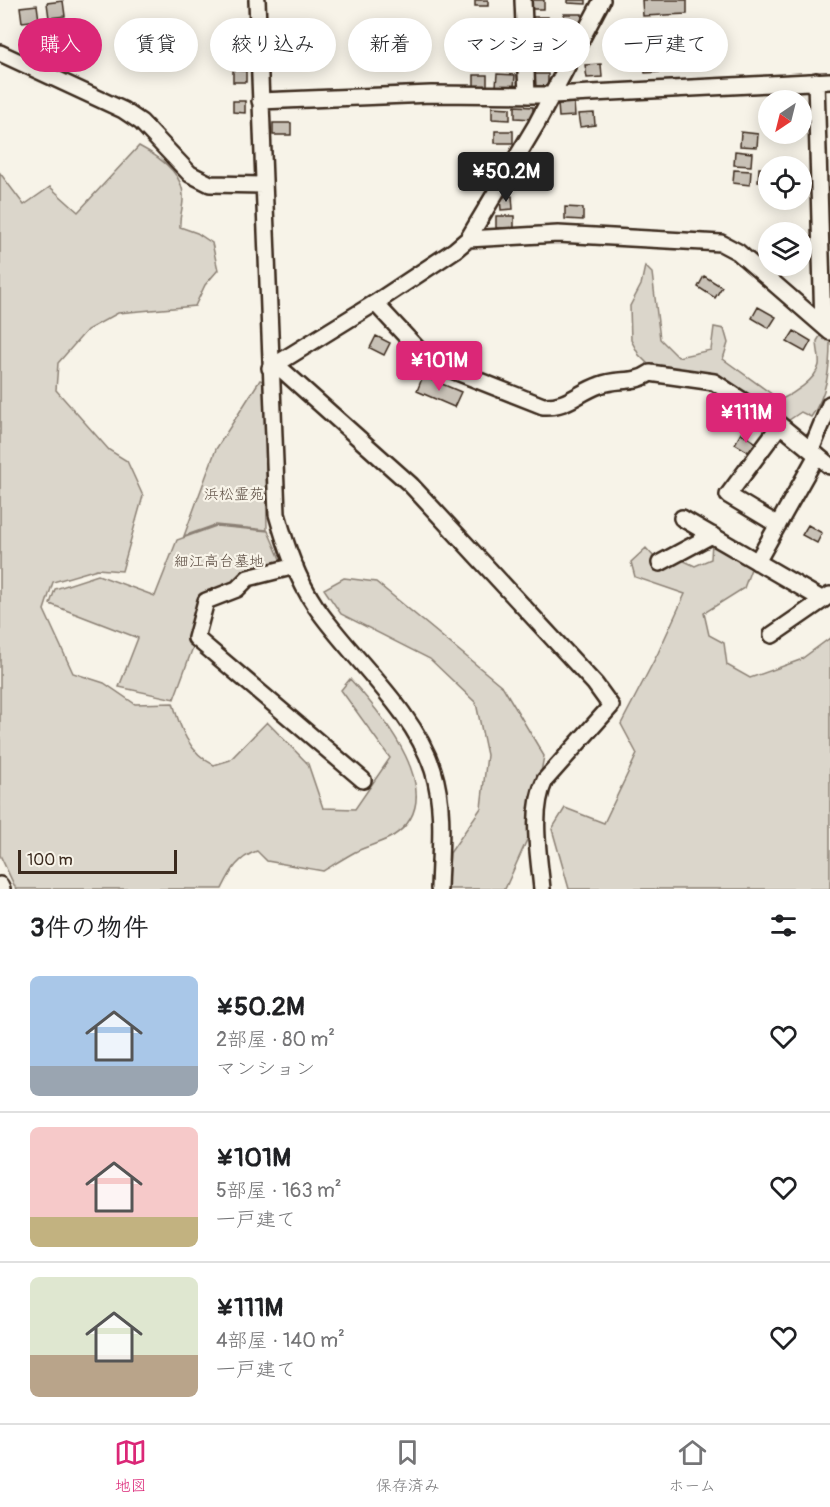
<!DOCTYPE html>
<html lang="ja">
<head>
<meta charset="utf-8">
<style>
  :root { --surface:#fff; --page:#f2f2f2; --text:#202124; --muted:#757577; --line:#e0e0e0; --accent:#db2777 }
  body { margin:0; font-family:Pangolin,"Klee One",sans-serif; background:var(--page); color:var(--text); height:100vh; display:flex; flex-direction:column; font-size:22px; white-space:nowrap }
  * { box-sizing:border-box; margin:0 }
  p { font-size:20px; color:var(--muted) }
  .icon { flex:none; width:33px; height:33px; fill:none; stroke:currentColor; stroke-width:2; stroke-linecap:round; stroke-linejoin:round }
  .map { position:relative; height:889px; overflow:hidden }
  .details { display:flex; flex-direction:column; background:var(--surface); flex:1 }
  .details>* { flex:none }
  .guide { position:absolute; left:18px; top:18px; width:795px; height:54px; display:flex; gap:12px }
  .needle { width:39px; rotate:215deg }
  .controls { position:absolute; left:758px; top:90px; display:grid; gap:12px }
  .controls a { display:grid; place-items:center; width:54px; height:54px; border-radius:50%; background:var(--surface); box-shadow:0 3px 15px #0003; font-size:30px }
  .scale { position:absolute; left:18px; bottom:15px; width:159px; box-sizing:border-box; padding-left:6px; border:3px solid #3b2a1e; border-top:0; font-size:16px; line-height:21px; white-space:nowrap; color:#3b2a1e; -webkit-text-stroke:4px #f7f3e8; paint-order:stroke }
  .price { position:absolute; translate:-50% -51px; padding:0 14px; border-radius:6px; background:var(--accent); color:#fff; font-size:20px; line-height:39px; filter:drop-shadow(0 2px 3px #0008) }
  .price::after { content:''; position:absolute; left:50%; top:36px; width:18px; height:14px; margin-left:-9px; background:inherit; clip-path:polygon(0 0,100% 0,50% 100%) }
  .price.current { background:#222; color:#fff }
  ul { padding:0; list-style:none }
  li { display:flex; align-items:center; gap:18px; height:150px; padding:0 30px }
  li+li { border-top:2px solid var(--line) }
  li span { display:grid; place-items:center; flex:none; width:168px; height:120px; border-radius:9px; color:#555 }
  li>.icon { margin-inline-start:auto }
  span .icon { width:72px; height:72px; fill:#fffc; stroke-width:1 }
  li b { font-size:26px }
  h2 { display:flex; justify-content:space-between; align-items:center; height:72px; padding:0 30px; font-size:26px }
  .tag { padding:0 21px; border-radius:27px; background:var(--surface); box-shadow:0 3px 15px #0003; font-size:21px; line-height:54px }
  .tag.current { background:var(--accent); color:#fff }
  .dock { display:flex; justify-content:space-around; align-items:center; height:84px; border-top:2px solid var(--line); background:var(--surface); font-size:16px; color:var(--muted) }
  .dock a { display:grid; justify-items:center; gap:3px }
  .dock .current { color:var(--accent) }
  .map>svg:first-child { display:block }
  .green { fill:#dbd6cb; stroke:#8b8074; stroke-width:1.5 }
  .building { fill:#c8c1b6; stroke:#3b2a1e; stroke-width:1.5 }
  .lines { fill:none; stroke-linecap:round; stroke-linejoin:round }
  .minor-casing { stroke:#3b2a1e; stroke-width:20 }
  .minor { stroke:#f7f3e8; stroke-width:15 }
  .labels { text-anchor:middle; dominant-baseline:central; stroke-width:4.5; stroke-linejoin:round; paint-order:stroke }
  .park-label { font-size:15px; fill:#5b4c41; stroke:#f7f3e8 }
</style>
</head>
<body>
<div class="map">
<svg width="830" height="889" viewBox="0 0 830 889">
  <rect width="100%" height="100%" fill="#f7f3e8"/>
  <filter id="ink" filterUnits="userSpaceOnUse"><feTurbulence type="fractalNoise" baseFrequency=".0167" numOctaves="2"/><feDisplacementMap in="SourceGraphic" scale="12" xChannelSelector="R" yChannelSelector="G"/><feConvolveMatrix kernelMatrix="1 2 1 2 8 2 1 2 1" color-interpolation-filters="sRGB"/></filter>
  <g filter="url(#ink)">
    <path class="green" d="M 139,146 C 158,156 185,174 183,199 C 183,209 179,217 180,227 L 197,233 L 212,243 L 218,270 L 205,285 L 195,306 L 118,313 L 87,330 L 58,363 L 56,390 L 109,450 L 127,461 L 143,496 L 122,571 L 97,569 L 53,582 L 44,610 L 73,673 L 104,683 L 135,704 L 173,703 C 180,728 189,753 214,765 L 230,760 L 267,722 L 308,764 L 323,808 L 355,809 L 390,758 L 341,690 L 350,679 C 381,713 453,798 393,836 C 381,843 367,846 355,852 C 344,858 333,865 323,871 L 267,861 L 257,851 C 237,858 231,871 222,889 L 16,889 L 0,855 L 0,173 L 24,205 L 50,187 L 78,212 Z
      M 645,266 L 652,273 L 660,339 L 678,357 L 711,350 L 714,327 L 724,329 L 728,343 L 723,359 L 780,400 C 793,394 816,380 819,365 C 820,359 817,348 817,341 L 822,333 L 830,342 C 830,368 827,395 811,417 L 801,412 L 783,424 L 704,373 L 653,369 L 639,355 L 631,340 L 630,306 L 641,285 Z
      M 260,380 L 265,382 L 267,530 L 215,525 L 184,536 L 216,449 Z
      M 216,526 L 268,531 L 286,573 L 211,598 L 174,699 L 119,687 L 138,638 L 50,604 L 55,589 L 98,575 L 155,596 L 177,540 Z
      M 712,541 L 752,566 L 744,588 L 704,613 L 709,635 L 724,643 L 727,665 L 750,678 L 800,660 L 830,638 L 830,889 L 569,889 L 552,829 L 565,808 L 604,823 L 637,754 L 621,724 L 658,653 L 685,594 L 635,577 L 631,562 L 646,548 L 664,568 L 682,560 L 695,566 L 711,559 Z
      M 344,578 L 376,582 L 503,687 L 544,756 L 530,833 L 505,889 L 447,889 L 450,853 L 481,808 L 487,755 L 476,703 L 430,659 L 341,614 L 324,589 Z"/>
    <path class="building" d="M 475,0 L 488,0 L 488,6 L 475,6 Z
      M 527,0 L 544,0 L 544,9 L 526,9 Z
      M 568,0 L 586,0 L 586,4 L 568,3 Z
      M 642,0 L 687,0 L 687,14 L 643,16 Z
      M 63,1 L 65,16 L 49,18 L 47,3 Z
      M 37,5 L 39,20 L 22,22 L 20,7 Z
      M 564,14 L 582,14 L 582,26 L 564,26 Z
      M 530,17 L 548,17 L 548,29 L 530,29 Z
      M 688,30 L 689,43 L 673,44 L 672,31 Z
      M 556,32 L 574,32 L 574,44 L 556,44 Z
      M 533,35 L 551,35 L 551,47 L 533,47 Z
      M 470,41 L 488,41 L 487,53 L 470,53 Z
      M 629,43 L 631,56 L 615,57 L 614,44 Z
      M 507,49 L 507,61 L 493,62 L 492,50 Z
      M 534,53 L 552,53 L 552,65 L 534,65 Z
      M 660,59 L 661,72 L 645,73 L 644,60 Z
      M 601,64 L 602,77 L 587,78 L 585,65 Z
      M 233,70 L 246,71 L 246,82 L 233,82 Z
      M 497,74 L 515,75 L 514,87 L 496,86 Z
      M 530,74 L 548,74 L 548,86 L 530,86 Z
      M 474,75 L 487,75 L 487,87 L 474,87 Z
      M 233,101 L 245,101 L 245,113 L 233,112 Z
      M 574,103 L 575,116 L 559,117 L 558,104 Z
      M 515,106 L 533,107 L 533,119 L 515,118 Z
      M 492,107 L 510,108 L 510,120 L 492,119 Z
      M 594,113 L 595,125 L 580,127 L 578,114 Z
      M 273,123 L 291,123 L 291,135 L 273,135 Z
      M 495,131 L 513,131 L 513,143 L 495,143 Z
      M 741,132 L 758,134 L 757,147 L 740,146 Z
      M 735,151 L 752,153 L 751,166 L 734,165 Z
      M 476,154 L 494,154 L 494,166 L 476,166 Z
      M 759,168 L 768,169 L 768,183 L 758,182 Z
      M 734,170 L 751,171 L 750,185 L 733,183 Z
      M 512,196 L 513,209 L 501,210 L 500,197 Z
      M 565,207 L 583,208 L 583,220 L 565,219 Z
      M 496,216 L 514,216 L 514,228 L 496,228 Z
      M 704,276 L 722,287 L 715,298 L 698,287 Z
      M 758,307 L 776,317 L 769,328 L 752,318 Z
      M 794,331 L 811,341 L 805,352 L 787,342 Z
      M 376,336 L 390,343 L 384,355 L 370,348 Z
      M 423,376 L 461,392 L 454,407 L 417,391 Z
      M 741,433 L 758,444 L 752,454 L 735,444 Z
      M 808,525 L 822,533 L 817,543 L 802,535 Z"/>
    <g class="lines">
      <g class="minor-casing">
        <path id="minor" d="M 257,0 L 277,514 C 286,546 297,579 316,607 C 352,659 413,709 433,770 C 445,807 440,851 439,889
          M 523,0 L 527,95
          M 0,53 L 123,110 L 141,122 L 190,174 L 210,184 L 263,185
          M 816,81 L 823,325
          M 260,101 L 431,94 L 552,95 L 830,81
          M 468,239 L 536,125 L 602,0
          M 375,303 L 429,361 L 543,406 C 568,407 577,393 600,385 C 617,378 635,384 650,373 L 714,382 L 780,425 L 830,466
          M 270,368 L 280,368 L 411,485 L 595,684 L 611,706 L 545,780 C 530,811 539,856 542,889
          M 270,368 L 375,303 L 455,250 L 468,239 L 558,234 L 721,243 L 738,252 L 830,332
          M 811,450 L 830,404
          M 682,518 L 823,600
          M 778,525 L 728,495 L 780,425
          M 757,562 L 817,455
          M 660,563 L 712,535
          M 295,566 L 248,578 L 237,589 L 206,601 L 196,638 L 363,780
          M 772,635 L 830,595
          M 0,885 L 2,889"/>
      </g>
      <use href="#minor" class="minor"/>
    </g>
  </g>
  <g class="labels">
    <g class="park-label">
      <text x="234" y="494">浜松霊苑</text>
      <text x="219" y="561">細江高台墓地</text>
    </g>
  </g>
</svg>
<div class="controls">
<a><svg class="needle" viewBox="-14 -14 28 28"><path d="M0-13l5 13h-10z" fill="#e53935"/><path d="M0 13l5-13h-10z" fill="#757577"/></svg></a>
<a><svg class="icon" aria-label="locate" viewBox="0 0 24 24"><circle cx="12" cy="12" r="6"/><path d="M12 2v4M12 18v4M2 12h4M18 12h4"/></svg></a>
<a><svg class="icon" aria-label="layers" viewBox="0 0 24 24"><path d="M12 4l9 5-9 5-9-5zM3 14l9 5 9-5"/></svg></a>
</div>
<div class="scale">100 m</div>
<b class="price current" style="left:506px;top:203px">¥50.2M</b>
<b class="price" style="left:439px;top:392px">¥101M</b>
<b class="price" style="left:746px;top:444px">¥111M</b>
<div class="guide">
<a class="tag current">購入</a>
<a class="tag">賃貸</a>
<a class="tag">絞り込み</a>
<a class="tag">新着</a>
<a class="tag">マンション</a>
<a class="tag">一戸建て</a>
</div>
</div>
<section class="details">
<h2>3件の物件<svg class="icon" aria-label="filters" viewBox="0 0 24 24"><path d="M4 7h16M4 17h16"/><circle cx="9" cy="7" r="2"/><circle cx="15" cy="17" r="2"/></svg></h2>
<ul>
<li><span style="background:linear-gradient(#a9c7e8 75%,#9aa5b1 0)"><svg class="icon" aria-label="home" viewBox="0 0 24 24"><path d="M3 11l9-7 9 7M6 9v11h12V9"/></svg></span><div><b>¥50.2M</b><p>2部屋 · 80 m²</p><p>マンション</p></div><svg class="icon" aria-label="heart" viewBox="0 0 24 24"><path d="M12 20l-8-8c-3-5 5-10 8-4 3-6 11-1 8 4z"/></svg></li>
<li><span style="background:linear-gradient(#f6c9c9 75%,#c2b280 0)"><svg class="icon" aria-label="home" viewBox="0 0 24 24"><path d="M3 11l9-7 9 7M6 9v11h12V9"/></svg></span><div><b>¥101M</b><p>5部屋 · 163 m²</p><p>一戸建て</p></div><svg class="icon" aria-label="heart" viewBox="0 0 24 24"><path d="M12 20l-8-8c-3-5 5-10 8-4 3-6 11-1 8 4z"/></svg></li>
<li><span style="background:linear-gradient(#dfe7d0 65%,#b9a48a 0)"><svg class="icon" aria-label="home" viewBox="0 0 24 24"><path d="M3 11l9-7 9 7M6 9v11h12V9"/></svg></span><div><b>¥111M</b><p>4部屋 · 140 m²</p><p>一戸建て</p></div><svg class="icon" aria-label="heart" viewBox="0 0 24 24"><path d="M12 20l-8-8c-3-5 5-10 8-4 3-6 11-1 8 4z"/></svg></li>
</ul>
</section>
<nav class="dock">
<a class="current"><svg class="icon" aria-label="map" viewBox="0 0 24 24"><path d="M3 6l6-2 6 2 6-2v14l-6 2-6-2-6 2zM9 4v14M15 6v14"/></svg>地図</a>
<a><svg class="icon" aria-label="saved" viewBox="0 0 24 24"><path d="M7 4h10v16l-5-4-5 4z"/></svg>保存済み</a>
<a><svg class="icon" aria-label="home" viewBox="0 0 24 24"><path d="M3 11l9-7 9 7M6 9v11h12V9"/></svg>ホーム</a>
</nav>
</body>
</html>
